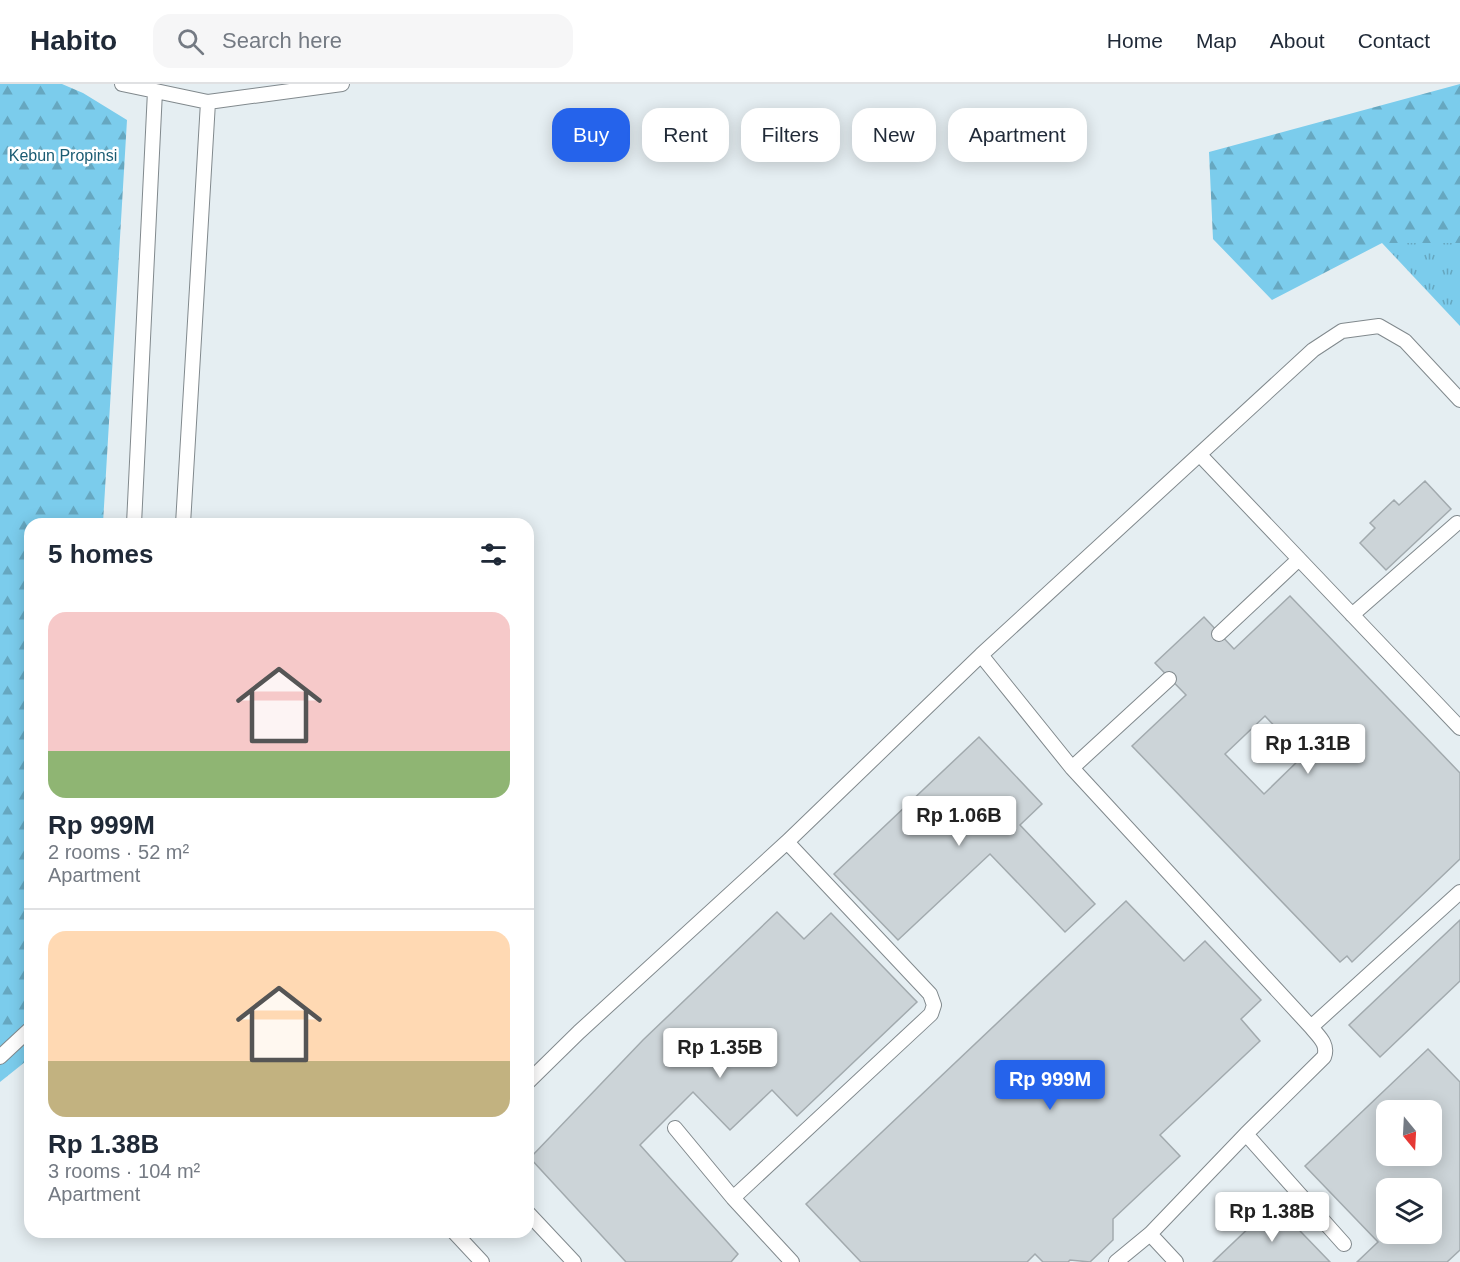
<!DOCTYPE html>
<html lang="en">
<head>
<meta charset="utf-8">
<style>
  :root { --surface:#fff; --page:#f6f6f7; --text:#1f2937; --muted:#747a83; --line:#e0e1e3; --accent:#2563eb }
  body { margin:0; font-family:Arial,sans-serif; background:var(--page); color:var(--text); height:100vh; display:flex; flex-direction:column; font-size:22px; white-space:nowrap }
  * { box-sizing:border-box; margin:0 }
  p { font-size:20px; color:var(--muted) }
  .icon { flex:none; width:33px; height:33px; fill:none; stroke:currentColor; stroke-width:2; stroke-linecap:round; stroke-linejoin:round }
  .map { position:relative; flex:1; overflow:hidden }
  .details { position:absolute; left:24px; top:434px; width:510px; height:720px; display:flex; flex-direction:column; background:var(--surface); border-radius:18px; box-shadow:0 3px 15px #0003 }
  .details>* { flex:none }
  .hud { position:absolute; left:552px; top:24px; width:570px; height:54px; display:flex; gap:12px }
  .needle { width:39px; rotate:162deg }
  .controls { position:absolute; left:1376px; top:1016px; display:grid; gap:12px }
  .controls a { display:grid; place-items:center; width:66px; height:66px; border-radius:12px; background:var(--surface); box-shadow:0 3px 15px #0003; font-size:30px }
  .price { position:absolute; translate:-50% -51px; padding:0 14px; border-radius:6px; background:#fff; color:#222; font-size:20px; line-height:39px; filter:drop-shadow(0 2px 3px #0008) }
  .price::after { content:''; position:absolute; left:50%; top:36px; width:18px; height:14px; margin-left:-9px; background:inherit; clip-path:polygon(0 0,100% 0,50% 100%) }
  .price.active { background:var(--accent); color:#fff }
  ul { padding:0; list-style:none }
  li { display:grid; align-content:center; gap:12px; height:318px; padding:0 24px }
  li+li { border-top:2px solid var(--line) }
  li span { display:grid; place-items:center; height:186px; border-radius:18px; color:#555 }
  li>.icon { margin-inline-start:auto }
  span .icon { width:108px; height:108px; fill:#fffc; stroke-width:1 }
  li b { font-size:26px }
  h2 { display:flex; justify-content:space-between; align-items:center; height:72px; padding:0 24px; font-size:26px }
  .chip { padding:0 21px; border-radius:18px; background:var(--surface); box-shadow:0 3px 15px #0003; font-size:21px; line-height:54px }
  .chip.active { background:var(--accent); color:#fff }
  header { display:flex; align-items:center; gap:36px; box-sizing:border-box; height:84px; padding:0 30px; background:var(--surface); border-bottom:2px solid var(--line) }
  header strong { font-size:28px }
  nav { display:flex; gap:33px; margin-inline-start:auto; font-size:21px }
  .search { width:420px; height:54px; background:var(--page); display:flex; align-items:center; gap:15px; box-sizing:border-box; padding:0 21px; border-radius:18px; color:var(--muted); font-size:22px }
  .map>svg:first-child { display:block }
  .grass { fill:url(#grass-tufts) }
  .forest { fill:url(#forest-firs) }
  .building { fill:#ccd4d8; stroke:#a2aaae; stroke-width:1.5; fill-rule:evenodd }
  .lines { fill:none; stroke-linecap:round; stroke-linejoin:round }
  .lane-casing { stroke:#81898d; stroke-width:16 }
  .lane { stroke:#fff; stroke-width:14 }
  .labels { text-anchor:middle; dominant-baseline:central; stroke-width:5; stroke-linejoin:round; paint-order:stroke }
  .park-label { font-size:16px; fill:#1b5c73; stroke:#fff }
</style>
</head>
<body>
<header>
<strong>Habito</strong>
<div class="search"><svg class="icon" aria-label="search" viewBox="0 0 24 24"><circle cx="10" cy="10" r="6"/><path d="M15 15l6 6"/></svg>Search here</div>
<nav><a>Home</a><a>Map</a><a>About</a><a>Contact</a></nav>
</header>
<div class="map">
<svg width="1460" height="1178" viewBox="0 0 1460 1178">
  <defs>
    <pattern id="grass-tufts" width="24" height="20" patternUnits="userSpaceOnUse" patternTransform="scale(1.5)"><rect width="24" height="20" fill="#7bccec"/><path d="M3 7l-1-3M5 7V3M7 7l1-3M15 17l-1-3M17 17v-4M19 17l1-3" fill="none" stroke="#66a7c0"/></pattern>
    <pattern id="forest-firs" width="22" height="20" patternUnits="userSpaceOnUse" patternTransform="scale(1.5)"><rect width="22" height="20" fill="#7bccec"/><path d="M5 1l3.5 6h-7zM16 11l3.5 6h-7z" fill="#66a7c0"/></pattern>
  </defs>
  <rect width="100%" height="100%" fill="#e5eef2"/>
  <path class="grass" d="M 1382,159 L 1460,159 L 1460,242 Z"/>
  <path class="forest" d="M 0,0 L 62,0 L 83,9 L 127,36 L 103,439 L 30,440 L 30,974 L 0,998 Z
    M 1460,0 L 1460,159 L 1382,159 L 1272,216 L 1213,155 L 1209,68 Z"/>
  <path class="building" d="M 1425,397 L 1451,425 L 1386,486 L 1360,459 L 1375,444 L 1370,439 L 1394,416 L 1399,421 Z
    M 1290,512 L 1460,689 L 1460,775 L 1352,878 L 1347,872 L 1340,878 L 1132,662 L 1186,611 L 1155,579 L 1204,533 L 1234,565 ZM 1265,632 L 1303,672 L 1264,710 L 1225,670 Z
    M 979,653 L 1042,720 L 1020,741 L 1095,820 L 1065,848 L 990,770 L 898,856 L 834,790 Z
    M 1126,817 L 1184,877 L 1205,857 L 1261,916 L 1241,935 L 1260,957 L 1160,1051 L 1180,1072 L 1113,1135 L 1113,1156 L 1090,1178 L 1070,1176 L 1068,1178 L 1043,1178 L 1035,1170 L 1027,1178 L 861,1178 L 806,1120 Z
    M 777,828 L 804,855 L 831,829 L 917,918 L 797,1032 L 772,1006 L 730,1046 L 693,1008 L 640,1061 L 738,1170 L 731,1178 L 626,1178 L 530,1074 L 643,956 Z
    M 1460,836 L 1460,897 L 1380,973 L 1349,941 Z
    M 1428,965 L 1460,998 L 1460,1166 L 1447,1178 L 1357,1178 L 1378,1158 L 1305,1082 ZM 1386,1026 L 1431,1026 L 1431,1071 L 1386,1071 ZM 1386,1104 L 1431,1104 L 1431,1149 L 1386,1149 Z
    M 1274,1120 L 1330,1178 L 1213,1178 Z"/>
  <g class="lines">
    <g class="lane-casing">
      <path id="lane" d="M 122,0 L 208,18 L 342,0
        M 1200,371 L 1460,644
        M 134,440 L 155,7
        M 183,440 L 208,18
        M 1352,531 L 1457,439
        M 1219,550 L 1299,475
        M 981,571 L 1072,684 L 1311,943 C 1318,952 1329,960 1324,973 L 1246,1050 L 1150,1150 L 1116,1178
        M 1072,684 L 1169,595
        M 1311,943 L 1460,808
        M 0,973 L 30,945
        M 528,998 L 579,948 L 787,758 L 981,571 L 1313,266 L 1342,247 L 1379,242 L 1405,257 L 1460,316
        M 675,1044 L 733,1114 L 792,1178
        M 1246,1050 L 1344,1160
        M 733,1114 L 931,930 L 934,921 L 930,910 L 787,758
        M 528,1129 L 574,1178
        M 454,1148 L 482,1178
        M 1150,1150 L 1176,1178"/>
    </g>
    <use href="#lane" class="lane"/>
  </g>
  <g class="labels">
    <g class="park-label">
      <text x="63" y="71">Kebun Propinsi</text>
    </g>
  </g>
</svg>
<div class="controls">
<a><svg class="needle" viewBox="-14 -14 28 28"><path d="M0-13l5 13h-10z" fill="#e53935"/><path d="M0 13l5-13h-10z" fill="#747a83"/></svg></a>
<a><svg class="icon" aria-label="layers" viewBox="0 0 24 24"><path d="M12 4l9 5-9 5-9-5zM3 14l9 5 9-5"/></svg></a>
</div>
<b class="price" style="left:1308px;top:691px">Rp 1.31B</b>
<b class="price" style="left:959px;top:763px">Rp 1.06B</b>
<b class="price" style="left:720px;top:995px">Rp 1.35B</b>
<b class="price active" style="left:1050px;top:1027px">Rp 999M</b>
<b class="price" style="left:1272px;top:1159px">Rp 1.38B</b>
<div class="hud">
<a class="chip active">Buy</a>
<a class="chip">Rent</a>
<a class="chip">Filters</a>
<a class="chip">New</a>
<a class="chip">Apartment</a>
</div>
<section class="details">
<h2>5 homes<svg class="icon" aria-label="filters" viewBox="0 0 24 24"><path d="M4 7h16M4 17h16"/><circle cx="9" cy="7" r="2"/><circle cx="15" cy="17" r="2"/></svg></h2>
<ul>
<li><span style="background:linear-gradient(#f6c9c9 75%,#8fb573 0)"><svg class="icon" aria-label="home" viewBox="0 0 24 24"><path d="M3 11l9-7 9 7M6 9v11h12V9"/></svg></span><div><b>Rp 999M</b><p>2 rooms · 52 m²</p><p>Apartment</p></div></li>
<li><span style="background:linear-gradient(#ffd9b3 70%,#c2b280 0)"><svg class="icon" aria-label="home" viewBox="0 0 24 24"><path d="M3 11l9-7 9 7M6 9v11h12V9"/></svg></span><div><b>Rp 1.38B</b><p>3 rooms · 104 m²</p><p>Apartment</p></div></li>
</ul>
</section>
</div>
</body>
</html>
